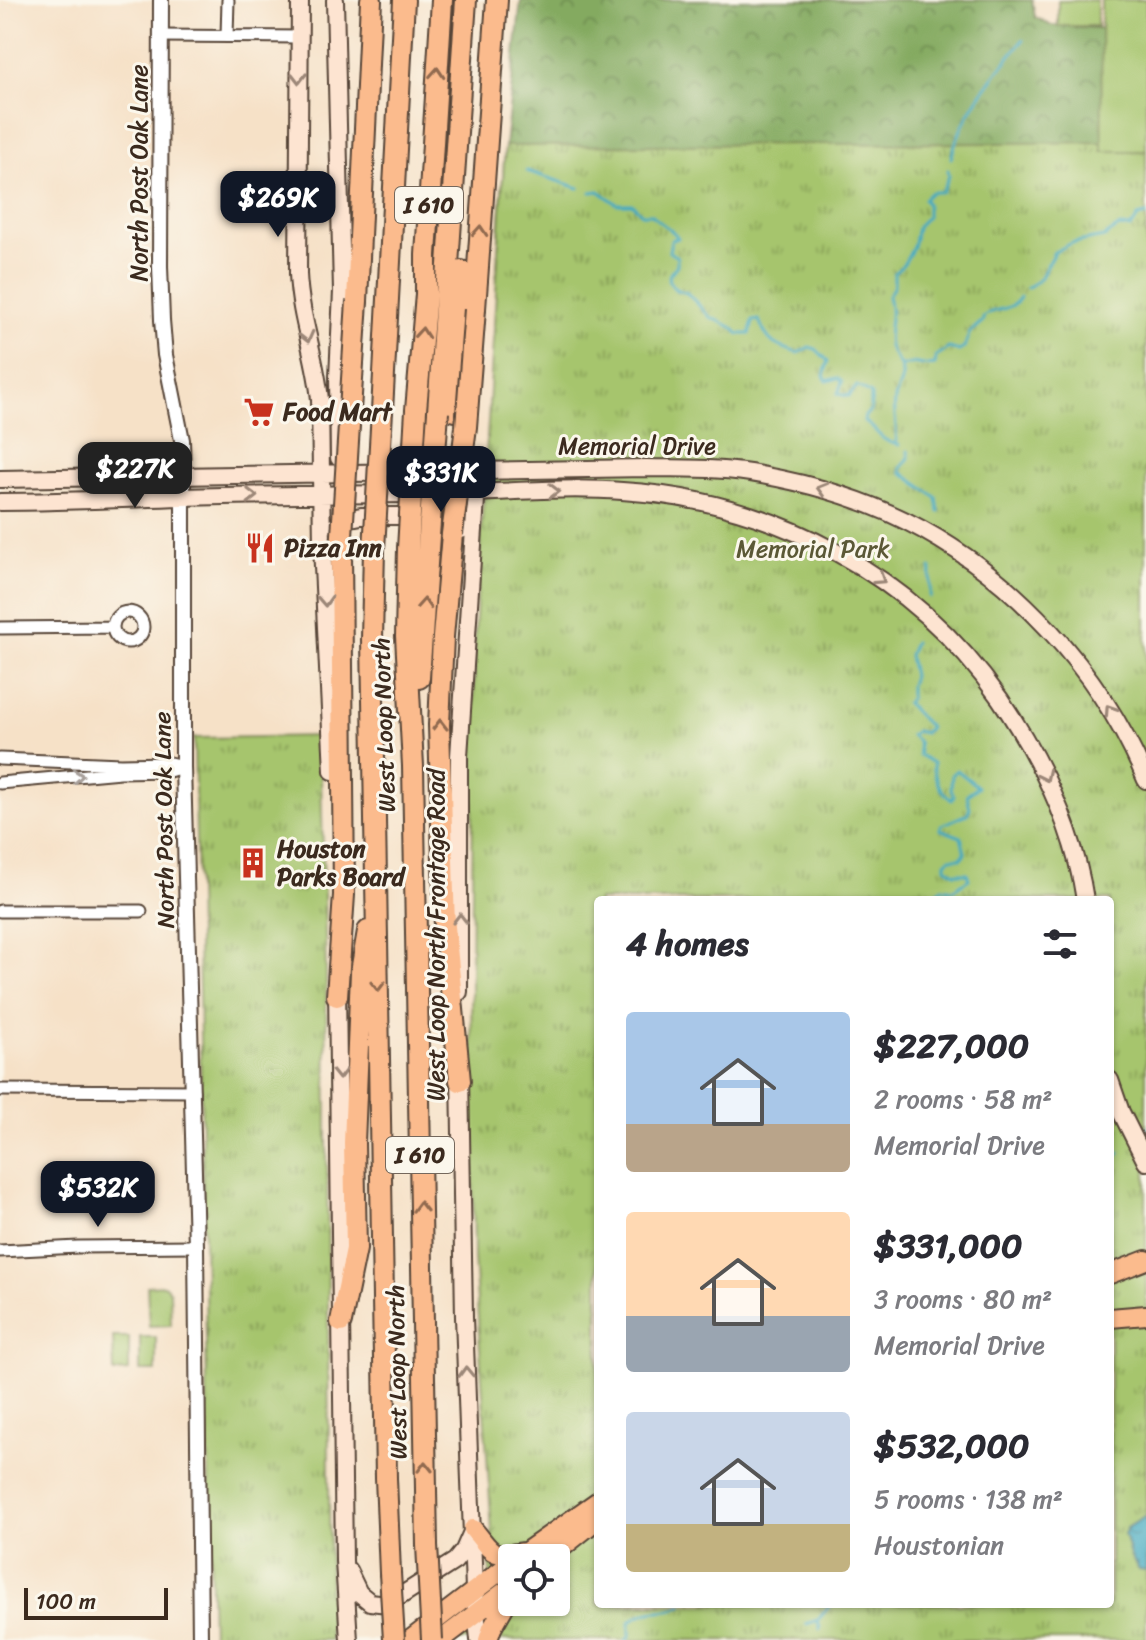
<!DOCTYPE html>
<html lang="en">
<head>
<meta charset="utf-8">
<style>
  :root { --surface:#fff; --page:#f7f7f7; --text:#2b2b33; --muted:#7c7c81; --accent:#111827 }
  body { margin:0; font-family:Sriracha,sans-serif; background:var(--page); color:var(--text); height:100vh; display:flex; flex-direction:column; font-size:30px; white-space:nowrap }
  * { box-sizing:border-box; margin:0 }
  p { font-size:26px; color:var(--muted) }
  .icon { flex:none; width:44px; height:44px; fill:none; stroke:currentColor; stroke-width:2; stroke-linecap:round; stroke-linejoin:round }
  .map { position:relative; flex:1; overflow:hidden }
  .panel { position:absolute; left:594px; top:896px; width:520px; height:712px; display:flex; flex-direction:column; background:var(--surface); border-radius:8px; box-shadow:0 2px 6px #0004 }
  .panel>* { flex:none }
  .tools { position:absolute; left:498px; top:1544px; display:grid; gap:16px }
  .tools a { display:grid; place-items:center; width:72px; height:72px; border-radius:8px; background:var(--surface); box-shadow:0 2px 6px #0004; font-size:40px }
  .scale { position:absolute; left:24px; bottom:20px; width:144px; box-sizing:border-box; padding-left:8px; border:4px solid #3b2a1e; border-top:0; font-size:22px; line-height:28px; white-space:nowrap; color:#3b2a1e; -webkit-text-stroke:6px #fbf7ec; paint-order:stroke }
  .price { position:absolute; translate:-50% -68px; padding:0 18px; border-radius:16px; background:var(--accent); color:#fff; font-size:26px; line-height:52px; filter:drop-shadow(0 2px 4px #0008) }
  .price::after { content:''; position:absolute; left:50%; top:48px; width:24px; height:18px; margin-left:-12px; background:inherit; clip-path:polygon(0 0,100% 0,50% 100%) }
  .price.current { background:#222; color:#fff }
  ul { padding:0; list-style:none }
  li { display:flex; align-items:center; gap:24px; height:200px; padding:0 32px }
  li span { display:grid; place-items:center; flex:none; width:224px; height:160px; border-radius:8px; color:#555 }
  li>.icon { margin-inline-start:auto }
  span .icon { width:96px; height:96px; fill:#fffc; stroke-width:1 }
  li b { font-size:34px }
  h2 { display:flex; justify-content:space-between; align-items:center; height:96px; padding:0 32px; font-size:34px }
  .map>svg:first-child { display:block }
  .forest { fill:url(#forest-crowns); stroke:#606a3f; stroke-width:2 }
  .park { fill:url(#park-tufts); stroke:#707846; stroke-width:2; fill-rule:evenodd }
  .pitch { fill:#a6c56d; stroke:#707846; stroke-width:2 }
  .water { fill:url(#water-ripples); stroke:#3e6a70; stroke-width:2 }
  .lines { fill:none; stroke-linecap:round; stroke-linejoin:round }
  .stream { stroke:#41a9c1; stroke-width:3 }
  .minor-casing { stroke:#574537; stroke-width:15 }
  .tertiary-casing { stroke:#574537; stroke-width:18 }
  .secondary-casing { stroke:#574537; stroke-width:20 }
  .primary-casing { stroke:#574537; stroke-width:22 }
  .motorway-casing { stroke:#574537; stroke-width:24 }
  .minor { stroke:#fff; stroke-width:11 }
  .tertiary { stroke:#fff; stroke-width:14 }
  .secondary { stroke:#fde4d1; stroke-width:16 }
  .primary { stroke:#fbbb8d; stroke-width:18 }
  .motorway { stroke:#fbbb8d; stroke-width:20 }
  .motorway-bridge-casing { stroke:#574537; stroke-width:24; stroke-linecap:butt }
  .motorway-bridge { stroke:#fbbb8d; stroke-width:20 }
  .oneway { stroke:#916b50 }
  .oneway2 { stroke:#9c8778 }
  .oneway3 { stroke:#a79f9a }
  .labels { text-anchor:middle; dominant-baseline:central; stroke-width:6; stroke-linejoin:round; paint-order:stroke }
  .shield { fill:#fbf7ec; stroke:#75685c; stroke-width:2 }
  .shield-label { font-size:22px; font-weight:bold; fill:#3b2a1e }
  .street-label { font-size:24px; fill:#3b2a1e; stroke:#fbf7ec }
  .poi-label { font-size:24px; font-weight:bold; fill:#3b2a1e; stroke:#fbf7ec; text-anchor:start }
  .park-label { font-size:24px; fill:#5b5836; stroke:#fbf7ec }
</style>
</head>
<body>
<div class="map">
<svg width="1146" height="1640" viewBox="0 0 1146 1640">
  <defs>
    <pattern id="forest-crowns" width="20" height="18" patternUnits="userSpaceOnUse" patternTransform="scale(2)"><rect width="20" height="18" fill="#84aa60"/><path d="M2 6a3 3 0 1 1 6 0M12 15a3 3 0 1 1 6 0" fill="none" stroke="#6d8b4f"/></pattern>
    <pattern id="park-tufts" width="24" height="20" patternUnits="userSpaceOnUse" patternTransform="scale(2)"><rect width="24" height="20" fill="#a6c56d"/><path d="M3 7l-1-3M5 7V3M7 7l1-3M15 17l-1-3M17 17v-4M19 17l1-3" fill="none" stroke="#88a059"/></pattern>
    <pattern id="water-ripples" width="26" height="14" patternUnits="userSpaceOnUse" patternTransform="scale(2)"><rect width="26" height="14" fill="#41a9c1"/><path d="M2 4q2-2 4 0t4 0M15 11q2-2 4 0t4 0" fill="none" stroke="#388a9c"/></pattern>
  </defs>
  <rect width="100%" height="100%" fill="#fbf7ec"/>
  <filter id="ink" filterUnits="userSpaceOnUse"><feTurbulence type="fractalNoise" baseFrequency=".0125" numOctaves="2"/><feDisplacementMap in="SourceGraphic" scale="16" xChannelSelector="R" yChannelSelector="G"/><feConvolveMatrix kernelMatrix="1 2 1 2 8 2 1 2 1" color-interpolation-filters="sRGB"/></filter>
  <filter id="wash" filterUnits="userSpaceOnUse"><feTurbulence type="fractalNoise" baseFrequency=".006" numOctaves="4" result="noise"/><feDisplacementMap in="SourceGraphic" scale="32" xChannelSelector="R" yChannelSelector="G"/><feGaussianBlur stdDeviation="1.8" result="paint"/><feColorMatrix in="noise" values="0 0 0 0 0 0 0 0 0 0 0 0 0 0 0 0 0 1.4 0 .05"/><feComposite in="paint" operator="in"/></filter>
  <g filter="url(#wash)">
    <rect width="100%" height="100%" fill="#f6e1c7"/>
    <path class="forest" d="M 521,0 L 1032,0 L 1035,17 L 1050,25 L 1128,30 L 1146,74 L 1146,747 L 496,282 L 505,146 Z"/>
    <path class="park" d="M 1146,142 L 1146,1640 L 452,1640 L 488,1611 L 492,1532 L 474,1257 L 471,980 L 475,633 L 505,146 ZM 598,900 L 1110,900 L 1110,1604 L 598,1604 ZM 512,1558 L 556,1558 L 556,1602 L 512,1602 Z
      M 320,736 L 326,972 L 330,1640 L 212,1640 L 194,738 Z"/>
    <path class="pitch" d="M 1097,0 L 1097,26 L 1058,26 L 1058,1 Z
      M 1101,0 L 1146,0 L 1146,151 L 1102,151 Z
      M 164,1285 L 170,1291 L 171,1325 L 149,1326 L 147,1286 Z
      M 113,1337 L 129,1337 L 129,1371 L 114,1372 Z
      M 140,1337 L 156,1337 L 156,1371 L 140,1371 Z"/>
    <path class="water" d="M 1146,1516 L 1146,1571 L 1139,1570 L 1130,1555 L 1124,1534 L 1127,1528 Z"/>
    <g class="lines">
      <path class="stream" d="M 951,158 C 963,111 993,77 1023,40
        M 527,171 L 579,188
        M 591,192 L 599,191 L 617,204 L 632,204 L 642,214 L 652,214 C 659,225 672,227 678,238 L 671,240 L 669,252 L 677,257 L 677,265 L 670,274 L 668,280 L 675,289 L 687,293 L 710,317 L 732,327 L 739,334 L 750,334 L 753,321 L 759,320 C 768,344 775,346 798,353 L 809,347 L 816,349 L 828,361 L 824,376 L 827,381 L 838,378 L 842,382 L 838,394 L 849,396 L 857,386 L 871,394 L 871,410 L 865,416 L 864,421 C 881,432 877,440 899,445
        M 1027,288 L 1040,279 L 1054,252 L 1072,243 L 1104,237 L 1119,227 L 1131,228 L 1138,217 L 1146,215
        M 901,367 C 918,359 920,368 935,365 L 936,356 L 949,348 L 959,351 L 964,348 L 970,332 L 983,321 L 983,317 C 995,306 1011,313 1020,297
        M 896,443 C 898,428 893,414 895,399 C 897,389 905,379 901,369 C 899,361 891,354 889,346 C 886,331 894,315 888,296 L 894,286 L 894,273 C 904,266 909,257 913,246 C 918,232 912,228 927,217 L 927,204 L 924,199 L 931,192 L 942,192 L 949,176 L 948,170
        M 908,451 L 909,458 L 901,468 L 901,472 L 937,498 L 939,512
        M 930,597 L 931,568
        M 914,642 L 909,655 L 913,676 L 910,685 L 910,698 L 906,703 L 929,727 L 924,733 L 916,731 L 911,735 L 918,742 L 919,755 L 933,763 C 934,779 939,791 952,800 L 954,796 L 951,789 L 952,774 L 957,770 L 978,787 L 967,795 L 970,808 L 967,814 L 942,825 L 940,829 L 961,837 L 965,853 L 961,858 L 950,858 L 946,862 L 946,867 L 955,873 L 967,873 L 969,879 L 953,890 L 942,888 L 937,893 L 938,900
        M 1144,1129 L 1146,1128
        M 1110,1161 L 1120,1153
        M 818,1620 L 820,1629
        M 806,1624 L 818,1620 L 831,1604
        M 626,1640 L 630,1636 L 630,1622 C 651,1604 664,1617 683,1604"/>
    </g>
  </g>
  <g filter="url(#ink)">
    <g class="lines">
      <g class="minor-casing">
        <path id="minor" d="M 160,36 L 300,37
          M 227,36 L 228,0
          M113 627a15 15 0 1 1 30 0a15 15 0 1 1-30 0Z
          M 0,628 L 113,627
          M 0,759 L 121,764 L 169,763 L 183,766
          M 0,783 L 120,772 L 169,771 L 183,767
          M 0,911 L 141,911
          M 0,1090 L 193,1091
          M 0,1251 L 78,1247 L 196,1246"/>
      </g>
      <g class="tertiary-casing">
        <path id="tertiary" d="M 161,0 L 160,266 L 162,320 L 165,355 L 182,440 L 183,476 L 183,767 L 196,1246 L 200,1640"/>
      </g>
      <g class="secondary-casing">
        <path id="secondary" d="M 300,0 L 298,274 C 300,318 316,357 320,400 L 322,546 L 333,771
          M 335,0 L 342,291 L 338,377 L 339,458
          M 0,479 L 646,468 C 684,469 723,467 761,475 C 811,484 860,498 906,521 C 1012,574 1101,671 1146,780
          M 0,502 C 60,502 121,499 181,497 C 263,495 345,494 428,494 C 492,494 557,486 622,491 C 773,500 913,574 1000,699 C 1041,760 1074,827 1085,900
          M 335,526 L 346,519 L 361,516 L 438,516 L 447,518 L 461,530
          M 337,986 L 344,1561 L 349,1640
          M 459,992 L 459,756 L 477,484
          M 460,1072 L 464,1317 L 474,1590 L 479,1640
          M 1110,1080 L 1121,1112 L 1146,1162
          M 348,1570 L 359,1593 L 370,1602 L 388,1604 L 455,1561 L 464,1550 L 471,1534"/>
      </g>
      <g class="primary-casing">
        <path id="primary" d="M 1110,1274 L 1146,1260
          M 1110,1318 L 1146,1315
          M 473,1529 C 493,1552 489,1558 523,1552
          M 517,1558 L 598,1501
          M 549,1558 L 598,1519
          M 410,1640 L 512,1562
          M 441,1640 L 512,1586
          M 488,1640 L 492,1628 L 512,1593"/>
      </g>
      <g class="motorway-casing">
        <path id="motorway" d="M 357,301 L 371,0
          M 475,309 L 497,0
          M 416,410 L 426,294 L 426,255 L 442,0
          M 382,411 L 404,0
          M 455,411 L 461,271
          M 438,412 L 466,0
          M 452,534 L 443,637 L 439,725 L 445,927 L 460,1081
          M 374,549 L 372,639 L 386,1478 L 390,1573
          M 408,549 L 406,636 L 413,766 L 427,1545
          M 419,678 L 428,550
          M 337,996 L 344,895 L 341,551
          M 341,1322 L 356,1249 L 354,1143 L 361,972 L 368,931"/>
      </g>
      <use href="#minor" class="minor"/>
      <use href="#tertiary" class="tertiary"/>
      <use href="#secondary" class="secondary"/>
      <use href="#primary" class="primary"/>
      <use href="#motorway" class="motorway"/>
      <g class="motorway-bridge-casing">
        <path id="motorway-bridge" d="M 452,534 L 466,427 L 475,309
          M 374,549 L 382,411
          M 408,549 L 416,410
          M 428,550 L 438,412
          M 341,551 L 357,301
          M 427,1545 L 432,1640
          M 390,1573 L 394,1640"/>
      </g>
      <use href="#motorway-bridge" class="motorway-bridge"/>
    </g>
    <defs><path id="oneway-chevron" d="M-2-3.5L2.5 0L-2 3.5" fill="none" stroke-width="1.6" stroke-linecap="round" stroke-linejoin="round" transform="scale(2)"/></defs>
    <g class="oneway">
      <use href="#oneway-chevron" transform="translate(437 73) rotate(-86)"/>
      <use href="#oneway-chevron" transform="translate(480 231) rotate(-86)"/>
      <use href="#oneway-chevron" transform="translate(422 333) rotate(-85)"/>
      <use href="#oneway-chevron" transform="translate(424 604) rotate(-86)"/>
      <use href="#oneway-chevron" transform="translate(440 725) rotate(-90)"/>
      <use href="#oneway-chevron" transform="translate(378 986) rotate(89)"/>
      <use href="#oneway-chevron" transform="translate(420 1207) rotate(-91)"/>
      <use href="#oneway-chevron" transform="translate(425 1467) rotate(-91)"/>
    </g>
    <g class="oneway2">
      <use href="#oneway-chevron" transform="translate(299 78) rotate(90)"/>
      <use href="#oneway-chevron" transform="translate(307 337) rotate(76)"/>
      <use href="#oneway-chevron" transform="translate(822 489) rotate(-164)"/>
      <use href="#oneway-chevron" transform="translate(554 491) rotate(-1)"/>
      <use href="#oneway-chevron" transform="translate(252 496) rotate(-1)"/>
      <use href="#oneway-chevron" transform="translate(880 579) rotate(33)"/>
      <use href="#oneway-chevron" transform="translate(325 601) rotate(87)"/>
      <use href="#oneway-chevron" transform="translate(1110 710) rotate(-123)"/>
      <use href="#oneway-chevron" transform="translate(1045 776) rotate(65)"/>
      <use href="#oneway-chevron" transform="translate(460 919) rotate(-90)"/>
      <use href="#oneway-chevron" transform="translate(339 1074) rotate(89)"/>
      <use href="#oneway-chevron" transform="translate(466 1372) rotate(-92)"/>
    </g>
    <use class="oneway3" href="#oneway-chevron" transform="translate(78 776) rotate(-5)"/>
  </g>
  <defs>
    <g id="supermarket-bare" transform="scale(2.4)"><path d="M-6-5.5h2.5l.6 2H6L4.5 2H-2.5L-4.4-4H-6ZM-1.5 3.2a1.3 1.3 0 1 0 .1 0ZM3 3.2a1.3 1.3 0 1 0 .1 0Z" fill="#c8321e" stroke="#fbf7ec" stroke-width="2.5" paint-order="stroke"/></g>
    <g id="restaurant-bare" transform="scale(2.4)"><path d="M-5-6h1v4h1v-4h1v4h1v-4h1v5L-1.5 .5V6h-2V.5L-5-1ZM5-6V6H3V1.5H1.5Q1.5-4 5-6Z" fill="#c8321e" stroke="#fbf7ec" stroke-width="2.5" paint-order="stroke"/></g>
    <g id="building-bare" transform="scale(2.4)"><path d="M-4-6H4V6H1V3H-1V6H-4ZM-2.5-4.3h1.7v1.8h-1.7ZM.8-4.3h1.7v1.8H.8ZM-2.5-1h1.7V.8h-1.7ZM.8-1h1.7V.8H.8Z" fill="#c8321e" stroke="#fbf7ec" stroke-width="2.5" paint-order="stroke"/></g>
  </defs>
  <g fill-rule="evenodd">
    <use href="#supermarket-bare" x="259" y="412"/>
    <use href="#restaurant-bare" x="260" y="548"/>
    <use href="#building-bare" x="253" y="863"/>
  </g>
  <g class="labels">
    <g class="shield">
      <rect x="395" y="187" width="68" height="36" rx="6"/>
      <rect x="386" y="1137" width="68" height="36" rx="6"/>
    </g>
    <g class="shield-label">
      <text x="429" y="205">I 610</text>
      <text x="420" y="1155">I 610</text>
    </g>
    <g class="street-label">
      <text transform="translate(139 173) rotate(-90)">North Post Oak Lane</text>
      <text x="637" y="446">Memorial Drive</text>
      <text transform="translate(384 725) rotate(-92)">West Loop North</text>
      <text transform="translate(164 820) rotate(-91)">North Post Oak Lane</text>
      <text transform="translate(436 935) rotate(-90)">West Loop North Frontage Road</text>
      <text transform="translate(397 1372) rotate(-91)">West Loop North</text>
    </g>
    <g class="poi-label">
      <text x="283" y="412">Food Mart</text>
      <text x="284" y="548">Pizza Inn</text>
      <text x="277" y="849">Houston<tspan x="277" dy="28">Parks Board</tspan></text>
    </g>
    <g class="park-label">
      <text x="813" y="549">Memorial Park</text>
    </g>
  </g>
</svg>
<div class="tools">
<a><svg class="icon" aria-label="locate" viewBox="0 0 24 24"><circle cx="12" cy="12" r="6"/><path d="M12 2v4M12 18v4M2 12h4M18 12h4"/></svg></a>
</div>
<div class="scale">100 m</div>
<b class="price" style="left:278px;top:239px">$269K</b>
<b class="price current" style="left:135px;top:510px">$227K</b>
<b class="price" style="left:441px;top:514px">$331K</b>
<b class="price" style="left:98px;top:1229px">$532K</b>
<section class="panel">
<h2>4 homes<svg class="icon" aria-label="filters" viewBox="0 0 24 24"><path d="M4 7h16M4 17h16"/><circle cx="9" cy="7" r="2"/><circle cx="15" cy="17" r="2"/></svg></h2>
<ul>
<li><span style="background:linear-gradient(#a9c7e8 70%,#b9a48a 0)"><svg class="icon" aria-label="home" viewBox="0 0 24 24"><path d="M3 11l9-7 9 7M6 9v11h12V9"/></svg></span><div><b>$227,000</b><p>2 rooms · 58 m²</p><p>Memorial Drive</p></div></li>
<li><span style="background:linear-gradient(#ffd9b3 65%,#9aa5b1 0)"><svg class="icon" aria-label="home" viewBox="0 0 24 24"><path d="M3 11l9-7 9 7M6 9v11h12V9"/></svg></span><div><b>$331,000</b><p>3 rooms · 80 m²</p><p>Memorial Drive</p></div></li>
<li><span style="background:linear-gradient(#c9d6e8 70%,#c2b280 0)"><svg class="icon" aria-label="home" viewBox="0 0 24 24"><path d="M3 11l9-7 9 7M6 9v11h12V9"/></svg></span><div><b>$532,000</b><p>5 rooms · 138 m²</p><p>Houstonian</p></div></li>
</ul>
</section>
</div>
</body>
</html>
